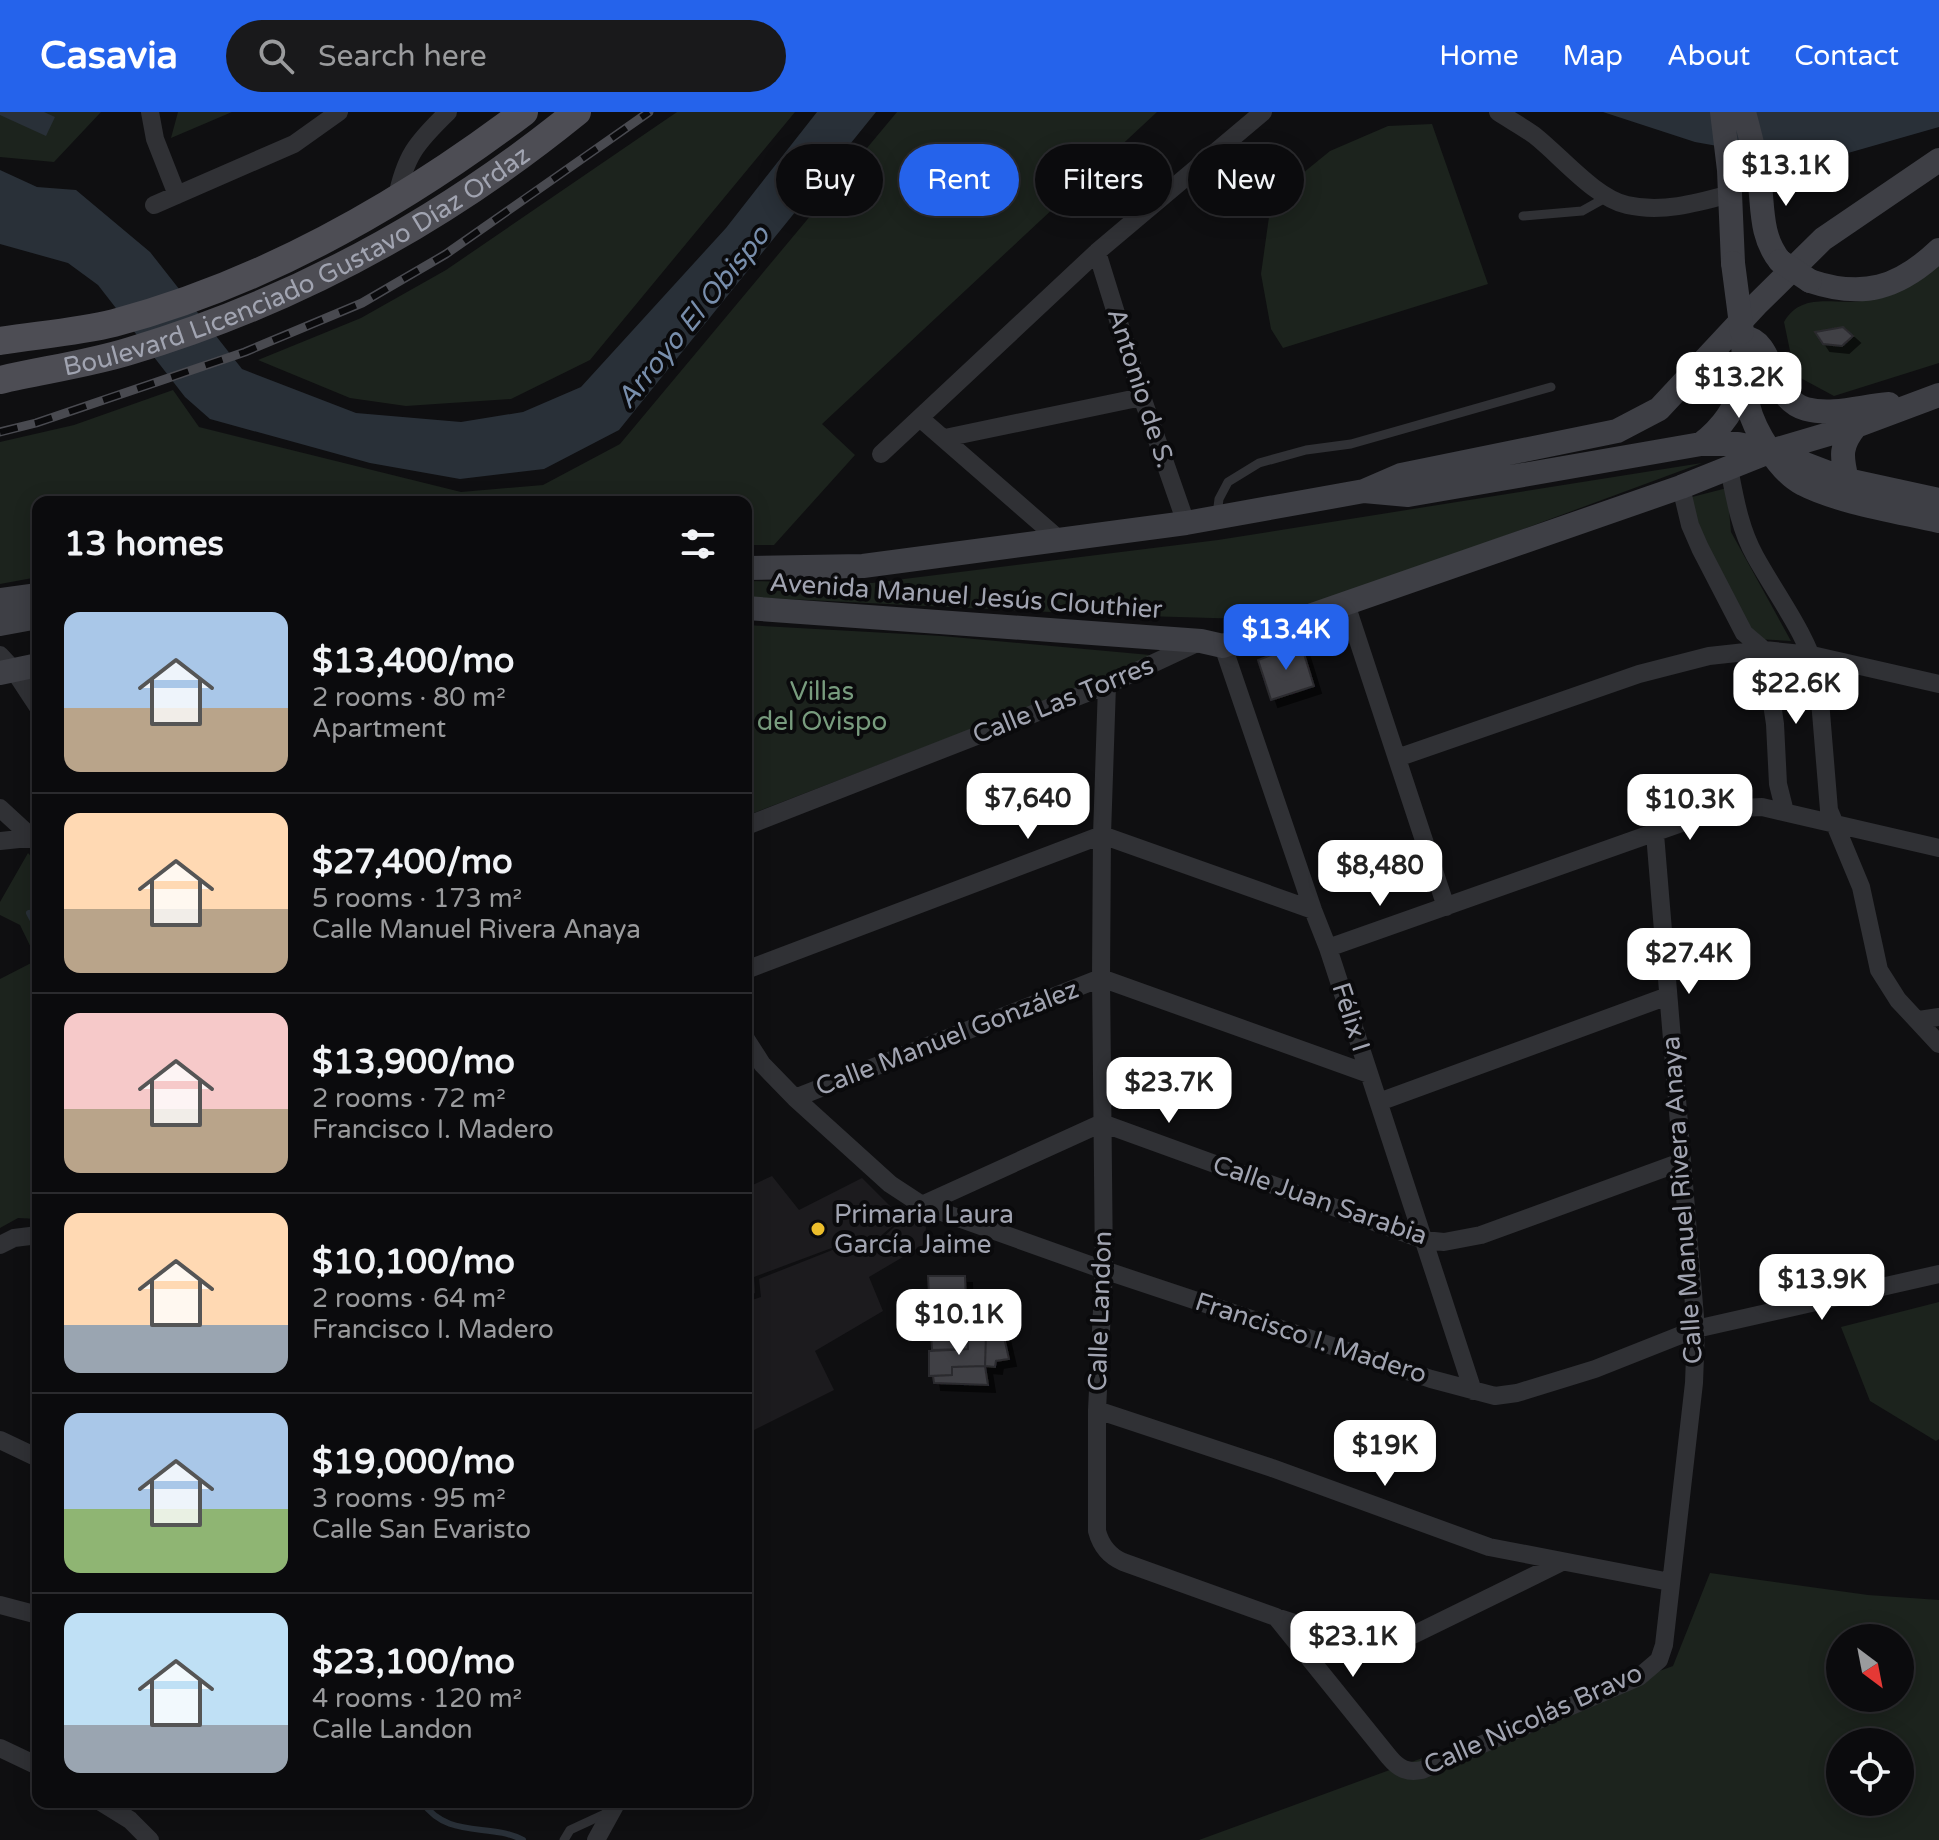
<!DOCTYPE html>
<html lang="en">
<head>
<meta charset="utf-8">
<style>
  :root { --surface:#0b0b0d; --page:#19191b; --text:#f1f3f6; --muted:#9a9b9d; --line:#2b2b2e; --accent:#2563eb }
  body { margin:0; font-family:"Varela Round",sans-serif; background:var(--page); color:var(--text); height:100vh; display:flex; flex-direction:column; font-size:30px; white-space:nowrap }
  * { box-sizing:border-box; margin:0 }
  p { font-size:26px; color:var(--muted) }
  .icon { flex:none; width:44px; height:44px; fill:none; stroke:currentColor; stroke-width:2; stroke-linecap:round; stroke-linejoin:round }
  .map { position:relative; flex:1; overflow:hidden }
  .drawer { position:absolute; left:32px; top:384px; width:720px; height:1312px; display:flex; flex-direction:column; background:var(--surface); border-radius:16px; box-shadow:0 4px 20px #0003,0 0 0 2px var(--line) }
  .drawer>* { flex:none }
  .top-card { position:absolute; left:776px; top:32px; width:760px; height:72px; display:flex; gap:16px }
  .needle { width:52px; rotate:148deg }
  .fabs { position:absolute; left:1826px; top:1512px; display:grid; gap:16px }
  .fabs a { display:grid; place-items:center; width:88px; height:88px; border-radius:50%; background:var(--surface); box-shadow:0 4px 20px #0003,0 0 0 2px var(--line); font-size:40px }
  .price { position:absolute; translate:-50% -68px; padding:0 18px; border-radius:16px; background:#fff; color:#222; font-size:26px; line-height:52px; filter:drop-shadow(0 2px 4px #0008) }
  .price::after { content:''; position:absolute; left:50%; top:48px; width:24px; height:18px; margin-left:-12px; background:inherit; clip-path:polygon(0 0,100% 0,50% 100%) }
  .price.active { background:var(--accent); color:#fff }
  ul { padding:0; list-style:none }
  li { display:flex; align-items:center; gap:24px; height:200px; padding:0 32px }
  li+li { border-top:2px solid var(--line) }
  li span { display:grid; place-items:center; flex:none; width:224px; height:160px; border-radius:16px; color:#555 }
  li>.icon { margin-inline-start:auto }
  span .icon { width:96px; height:96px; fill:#fffc; stroke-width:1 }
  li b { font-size:34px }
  h2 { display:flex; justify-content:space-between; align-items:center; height:96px; padding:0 32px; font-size:34px }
  .tag { padding:0 28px; border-radius:36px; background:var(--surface); box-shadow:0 4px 20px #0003,0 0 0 2px var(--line); font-size:28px; line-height:72px }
  .tag.active { background:var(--accent); color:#fff }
  header { display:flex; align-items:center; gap:48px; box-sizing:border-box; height:112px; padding:0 40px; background:var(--accent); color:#fff }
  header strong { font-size:38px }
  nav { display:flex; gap:44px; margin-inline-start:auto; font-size:28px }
  .search { width:560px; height:72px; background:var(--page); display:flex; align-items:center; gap:20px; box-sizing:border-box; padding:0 28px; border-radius:44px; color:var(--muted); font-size:30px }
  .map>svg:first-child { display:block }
  .built { fill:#1c1b1e }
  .green { fill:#1c231d; fill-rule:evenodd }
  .water { fill:#293038 }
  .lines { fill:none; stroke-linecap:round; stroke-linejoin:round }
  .stream { stroke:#293038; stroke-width:6 }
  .building { fill:#3f3f44; stroke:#2a292d; stroke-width:2; filter:url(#shadow) }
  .lane { stroke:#303135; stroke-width:9 }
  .street { stroke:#303135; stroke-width:18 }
  .secondary { stroke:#3e3f45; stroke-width:24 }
  .primary { stroke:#4d4d54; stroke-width:28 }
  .rail-casing { stroke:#494a50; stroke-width:9 }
  .rail { stroke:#0a0a0c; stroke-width:6; stroke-dasharray:18; stroke-linecap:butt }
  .secondary-bridge { stroke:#3e3f45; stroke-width:24 }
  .poi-dot { fill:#ecbe2c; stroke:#0a0a0c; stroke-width:3 }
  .labels { text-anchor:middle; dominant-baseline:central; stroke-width:8; stroke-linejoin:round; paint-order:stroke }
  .street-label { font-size:26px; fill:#a1a4b1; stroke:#0a0a0c }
  .park-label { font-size:26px; fill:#789c7e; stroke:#0a0a0c }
  .poi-label { font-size:26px; fill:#a1a4b1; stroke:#0a0a0c; text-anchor:start }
  .water-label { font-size:28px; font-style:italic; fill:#788eac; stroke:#0a0a0c }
</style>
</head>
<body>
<header>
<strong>Casavia</strong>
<div class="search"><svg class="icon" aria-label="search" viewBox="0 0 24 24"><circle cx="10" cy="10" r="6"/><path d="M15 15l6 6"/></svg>Search here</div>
<nav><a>Home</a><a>Map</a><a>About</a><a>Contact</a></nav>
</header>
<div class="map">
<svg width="1939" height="1728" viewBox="0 0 1939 1728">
  <defs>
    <filter id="shadow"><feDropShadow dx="7" dy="7" stdDeviation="0" flood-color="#0009"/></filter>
  </defs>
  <rect width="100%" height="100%" fill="#0f0f11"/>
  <path class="built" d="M 772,1064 L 799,1098 L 862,1066 L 902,1106 L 877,1127 L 837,1134 L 754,1165 L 755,1181 L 746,1185 L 746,1076 Z
    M 904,1106 L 926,1114 L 925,1132 L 869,1165 L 883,1199 L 815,1239 L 834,1278 L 746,1322 L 746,1190 L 761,1185 L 759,1167 L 840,1135 L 879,1129 Z"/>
  <path class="green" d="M 0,0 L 101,0 L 54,50 L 0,45 Z
    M 178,0 L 232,0 L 171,26 Z
    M 677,0 L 795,0 L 590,248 L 511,287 L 406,294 L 350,286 L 258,248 L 361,206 L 446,158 Z
    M 897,0 L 1157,0 L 822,312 L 855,343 L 774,433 L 746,433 L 746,390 L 38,390 L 38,465 L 0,472 L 0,330 L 74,313 L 173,278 L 199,315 L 461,380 L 543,373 L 620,332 Z
    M 1432,12 L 1488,172 L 1283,236 L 1271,217 L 1261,162 L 1269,105 L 1292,70 L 1330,39 L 1388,14 Z
    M 1939,150 L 1939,251 L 1834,284 L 1795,263 L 1784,210 C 1803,177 1838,195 1865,188 C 1883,184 1921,159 1939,150 Z
    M 1702,351 L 1277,508 L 1110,503 L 746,485 L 746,469 L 872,471 L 1218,428 Z
    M 1727,376 L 1731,420 L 1791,529 L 1756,527 L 1696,413 L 1692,385 Z
    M 746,513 L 942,524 L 1161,544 L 746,704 Z
    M 28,741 L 38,752 L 38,1107 L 18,1106 L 0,1116 L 0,867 L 37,848 L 20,813 L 0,803 L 0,790 Z
    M 1939,1190 L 1939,1327 L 1936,1329 L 1870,1289 L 1841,1215 Z
    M 1710,1461 L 1868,1483 L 1939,1488 L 1939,1728 L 1199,1728 L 1673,1554 ZM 1840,1526 L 1900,1526 L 1900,1586 L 1840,1586 ZM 1840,1630 L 1900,1630 L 1900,1690 L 1840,1690 Z"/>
  <path class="water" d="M 0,0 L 44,0 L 55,5 L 46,24 L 0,3 Z
    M 817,0 L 876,0 L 619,318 L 544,357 L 460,367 L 370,351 L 210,307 L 185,285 L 98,173 L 68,151 L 0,132 L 0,58 L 37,75 L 76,78 L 150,140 L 242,257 L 356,301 L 461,310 L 523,300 L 581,275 L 726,116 Z
    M 1603,0 L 1939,0 L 1939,15 L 1813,51 L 1695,30 Z"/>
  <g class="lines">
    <path class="stream" d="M 29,801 L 38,818
      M 422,1690 C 449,1728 489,1710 523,1728"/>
  </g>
  <path class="building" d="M 1843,215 L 1853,224 L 1842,234 L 1823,232 L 1815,220 Z
    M 1301,532 L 1314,574 L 1271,588 L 1258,548 Z
    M 928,1164 L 965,1164 L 968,1237 L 932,1238 Z
    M 1003,1221 L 1009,1247 L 996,1249 L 995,1255 L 985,1254 L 986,1223 Z
    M 967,1222 L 986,1223 L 985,1254 L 952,1255 L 952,1263 L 929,1264 L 929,1239 L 968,1237 Z
    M 985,1254 L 988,1273 L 934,1271 L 933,1264 L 952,1263 L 952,1255 Z"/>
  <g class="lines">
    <path class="lane" d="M 1523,104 L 1582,99 L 1607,85
      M 1217,403 L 1219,387 L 1228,370 L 1259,351 L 1306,338 L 1351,332 L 1551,275
      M 564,1728 L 570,1718 L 609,1700"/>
    <path class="street" d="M 150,0 L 155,27 L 177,83
      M 1498,0 C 1510,8 1523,15 1534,23 C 1561,44 1595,86 1627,93 C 1662,101 1697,91 1730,82
      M 396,89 C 405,44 416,31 448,0
      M 154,93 L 294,32 L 339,0
      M 1097,140 L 1142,285 L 1186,411
      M 921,307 L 1061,429
      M 945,326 L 1142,285
      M 881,342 L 1097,140 L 1263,0
      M 1729,356 C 1735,387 1740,417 1755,444 C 1777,484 1806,521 1818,564 L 1829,698 L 1861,775 L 1879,858 L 1898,888 L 1939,932
      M 1681,375 L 1690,413 L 1700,436 L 1744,521 L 1764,538 L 1775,612 L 1778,672 L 1785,700
      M 1346,492 L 1446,795
      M 1223,534 L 1313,798 L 1328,836 L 1473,1279
      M 0,543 L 13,557 L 38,595
      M 1107,573 L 1102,723 L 1101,866 L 1104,1158 L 1097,1298 L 1097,1419 C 1101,1434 1109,1444 1123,1450 L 1276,1505 L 1357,1531 L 1374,1533 L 1393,1531 L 1415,1522 L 1562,1450
      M 1397,646 L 1639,562 L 1709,544 L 1764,538 L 1812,543 L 1939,572
      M 0,696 L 38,731
      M 746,714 L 1107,573 L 1201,529
      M 0,729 L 38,725
      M 1328,836 L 1721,697 L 1762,695 L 1939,736
      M 746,858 L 1102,723 L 1313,798
      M 1919,908 L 1939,905
      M 746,927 L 762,952 L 795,986 L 890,1072 L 922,1093 L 1104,1158 L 1431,1267 L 1495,1284 L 1517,1281 L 1595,1257 L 1696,1217 L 1939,1162
      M 795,986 L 1101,866 L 1369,962
      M 1379,990 L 1668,884
      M 922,1093 L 1102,1011 L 1424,1128 L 1444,1130 L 1481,1123 L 1681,1050
      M 0,1133 L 14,1126 L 38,1123
      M 1097,1298 L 1272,1356 L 1489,1435 L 1670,1470
      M 0,1328 L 38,1346
      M 0,1493 L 38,1503
      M 1276,1505 L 1389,1645 C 1399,1657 1407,1661 1422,1658 L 1639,1565 L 1659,1548 L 1664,1533 L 1694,1271 L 1696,1217 L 1655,722
      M 0,1636 L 38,1654
      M 101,1690 L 130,1708 L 150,1728
      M 596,1728 L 617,1690"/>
    <path class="secondary" d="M 1722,0 L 1729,58 L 1733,151
      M 1744,0 C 1749,19 1754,38 1758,57 C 1764,90 1758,122 1780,149
      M 1810,169 C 1863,187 1899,176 1939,138
      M 1742,220 C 1745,245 1743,268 1748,293 C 1754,318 1779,360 1803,372 C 1837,390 1900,400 1939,409
      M 1743,225 C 1777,229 1767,286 1806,297 C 1833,304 1862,294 1889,292
      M 1701,332 C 1723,315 1736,296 1743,270
      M 1847,368 C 1841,344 1840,333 1856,314
      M 1364,379 L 1401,363 L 1617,319 L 1659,297 L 1756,193 L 1823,127 L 1939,48
      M 746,456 L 863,454 L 1186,411 L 1364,379 L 1408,383 L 1701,332 L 1738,332 L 1771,339 L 1847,368 L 1939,388
      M 0,488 L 38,483
      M 746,496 L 1201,529 L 1223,534 L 1681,375 L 1771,339 L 1856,314 L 1939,283
      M 0,512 L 38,505
      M 0,561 L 38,553"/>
    <g class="primary">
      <path d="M 0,229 C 38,223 77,220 114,211 C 265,171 401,93 524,0"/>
      <path id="s1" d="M 0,268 C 43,258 88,252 130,239 C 294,190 444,108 577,0"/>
    </g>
    <g class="rail-casing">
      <path id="rail" d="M 0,320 L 36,311 L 245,240 L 362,191 L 446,142 L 649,0"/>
    </g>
    <use href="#rail" class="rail"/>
    <path class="secondary-bridge" d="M 1780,149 L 1810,169
      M 1733,151 L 1742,220"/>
  </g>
  <circle class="poi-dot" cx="818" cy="1117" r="8"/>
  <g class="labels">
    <g class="street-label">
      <text stroke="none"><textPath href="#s1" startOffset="322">Boulevard Licenciado Gustavo Díaz Ordaz</textPath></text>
      <text transform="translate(1141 276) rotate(72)">Antonio de S.</text>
      <text transform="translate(966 484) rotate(4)">Avenida Manuel Jesús Clouthier</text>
      <text transform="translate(1063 588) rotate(-22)">Calle Las Torres</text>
      <text transform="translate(1351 905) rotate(72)">Félix I</text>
      <text transform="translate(947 926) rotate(-21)">Calle Manuel González</text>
      <text transform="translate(1320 1088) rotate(19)">Calle Juan Sarabia</text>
      <text transform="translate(1682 1088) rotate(-94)">Calle Manuel Rivera Anaya</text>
      <text transform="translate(1100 1199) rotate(-88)">Calle Landon</text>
      <text transform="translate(1311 1226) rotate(18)">Francisco I. Madero</text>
      <text transform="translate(1533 1607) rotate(-24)">Calle Nicolás Bravo</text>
    </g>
    <g class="park-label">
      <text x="822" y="579">Villas<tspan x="822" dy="30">del Ovispo</tspan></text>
    </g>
    <g class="poi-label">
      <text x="834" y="1102">Primaria Laura<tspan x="834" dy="30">García Jaime</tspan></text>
    </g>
    <g class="water-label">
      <text transform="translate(693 205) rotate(-51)">Arroyo El Obispo</text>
    </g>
  </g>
</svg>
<div class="fabs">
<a><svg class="needle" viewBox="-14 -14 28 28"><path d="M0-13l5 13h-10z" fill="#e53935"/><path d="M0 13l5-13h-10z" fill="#9a9b9d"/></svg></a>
<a><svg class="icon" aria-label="locate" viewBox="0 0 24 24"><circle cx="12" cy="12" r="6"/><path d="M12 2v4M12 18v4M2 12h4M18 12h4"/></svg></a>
</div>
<b class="price" style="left:1786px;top:96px">$13.1K</b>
<b class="price" style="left:1739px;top:308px">$13.2K</b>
<b class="price active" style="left:1286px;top:560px">$13.4K</b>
<b class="price" style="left:1796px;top:614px">$22.6K</b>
<b class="price" style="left:1028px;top:729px">$7,640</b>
<b class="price" style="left:1690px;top:730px">$10.3K</b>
<b class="price" style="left:1380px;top:796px">$8,480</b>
<b class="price" style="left:1689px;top:884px">$27.4K</b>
<b class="price" style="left:1169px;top:1013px">$23.7K</b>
<b class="price" style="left:1822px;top:1210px">$13.9K</b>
<b class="price" style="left:959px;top:1245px">$10.1K</b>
<b class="price" style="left:1385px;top:1376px">$19K</b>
<b class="price" style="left:1353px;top:1567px">$23.1K</b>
<div class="top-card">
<a class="tag">Buy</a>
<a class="tag active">Rent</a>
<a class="tag">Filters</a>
<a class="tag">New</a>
</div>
<section class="drawer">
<h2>13 homes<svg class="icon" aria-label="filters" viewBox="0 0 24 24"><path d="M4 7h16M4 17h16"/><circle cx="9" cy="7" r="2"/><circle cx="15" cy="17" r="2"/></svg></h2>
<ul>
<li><span style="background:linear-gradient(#a9c7e8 60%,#b9a48a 0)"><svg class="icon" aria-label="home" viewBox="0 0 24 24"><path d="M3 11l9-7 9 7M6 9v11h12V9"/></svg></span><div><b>$13,400/mo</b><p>2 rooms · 80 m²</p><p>Apartment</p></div></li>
<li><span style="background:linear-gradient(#ffd9b3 60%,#b9a48a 0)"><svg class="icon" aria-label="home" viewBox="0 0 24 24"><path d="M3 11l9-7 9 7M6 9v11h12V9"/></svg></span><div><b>$27,400/mo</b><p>5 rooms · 173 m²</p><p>Calle Manuel Rivera Anaya</p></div></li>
<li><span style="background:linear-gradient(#f6c9c9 60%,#b9a48a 0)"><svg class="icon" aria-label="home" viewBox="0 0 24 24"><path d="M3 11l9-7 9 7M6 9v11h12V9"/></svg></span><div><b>$13,900/mo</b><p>2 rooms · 72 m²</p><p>Francisco I. Madero</p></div></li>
<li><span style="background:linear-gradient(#ffd9b3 70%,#9aa5b1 0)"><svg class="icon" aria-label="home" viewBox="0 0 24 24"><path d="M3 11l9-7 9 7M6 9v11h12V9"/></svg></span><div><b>$10,100/mo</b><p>2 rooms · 64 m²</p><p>Francisco I. Madero</p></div></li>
<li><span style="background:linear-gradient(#a9c7e8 60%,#8fb573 0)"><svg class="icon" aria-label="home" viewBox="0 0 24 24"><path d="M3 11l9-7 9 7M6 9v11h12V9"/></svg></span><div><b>$19,000/mo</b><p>3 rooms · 95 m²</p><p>Calle San Evaristo</p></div></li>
<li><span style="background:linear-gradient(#bfe0f5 70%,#9aa5b1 0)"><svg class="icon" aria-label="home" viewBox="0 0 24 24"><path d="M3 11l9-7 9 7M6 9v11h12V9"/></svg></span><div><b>$23,100/mo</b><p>4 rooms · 120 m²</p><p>Calle Landon</p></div></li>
</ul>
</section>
</div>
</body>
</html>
